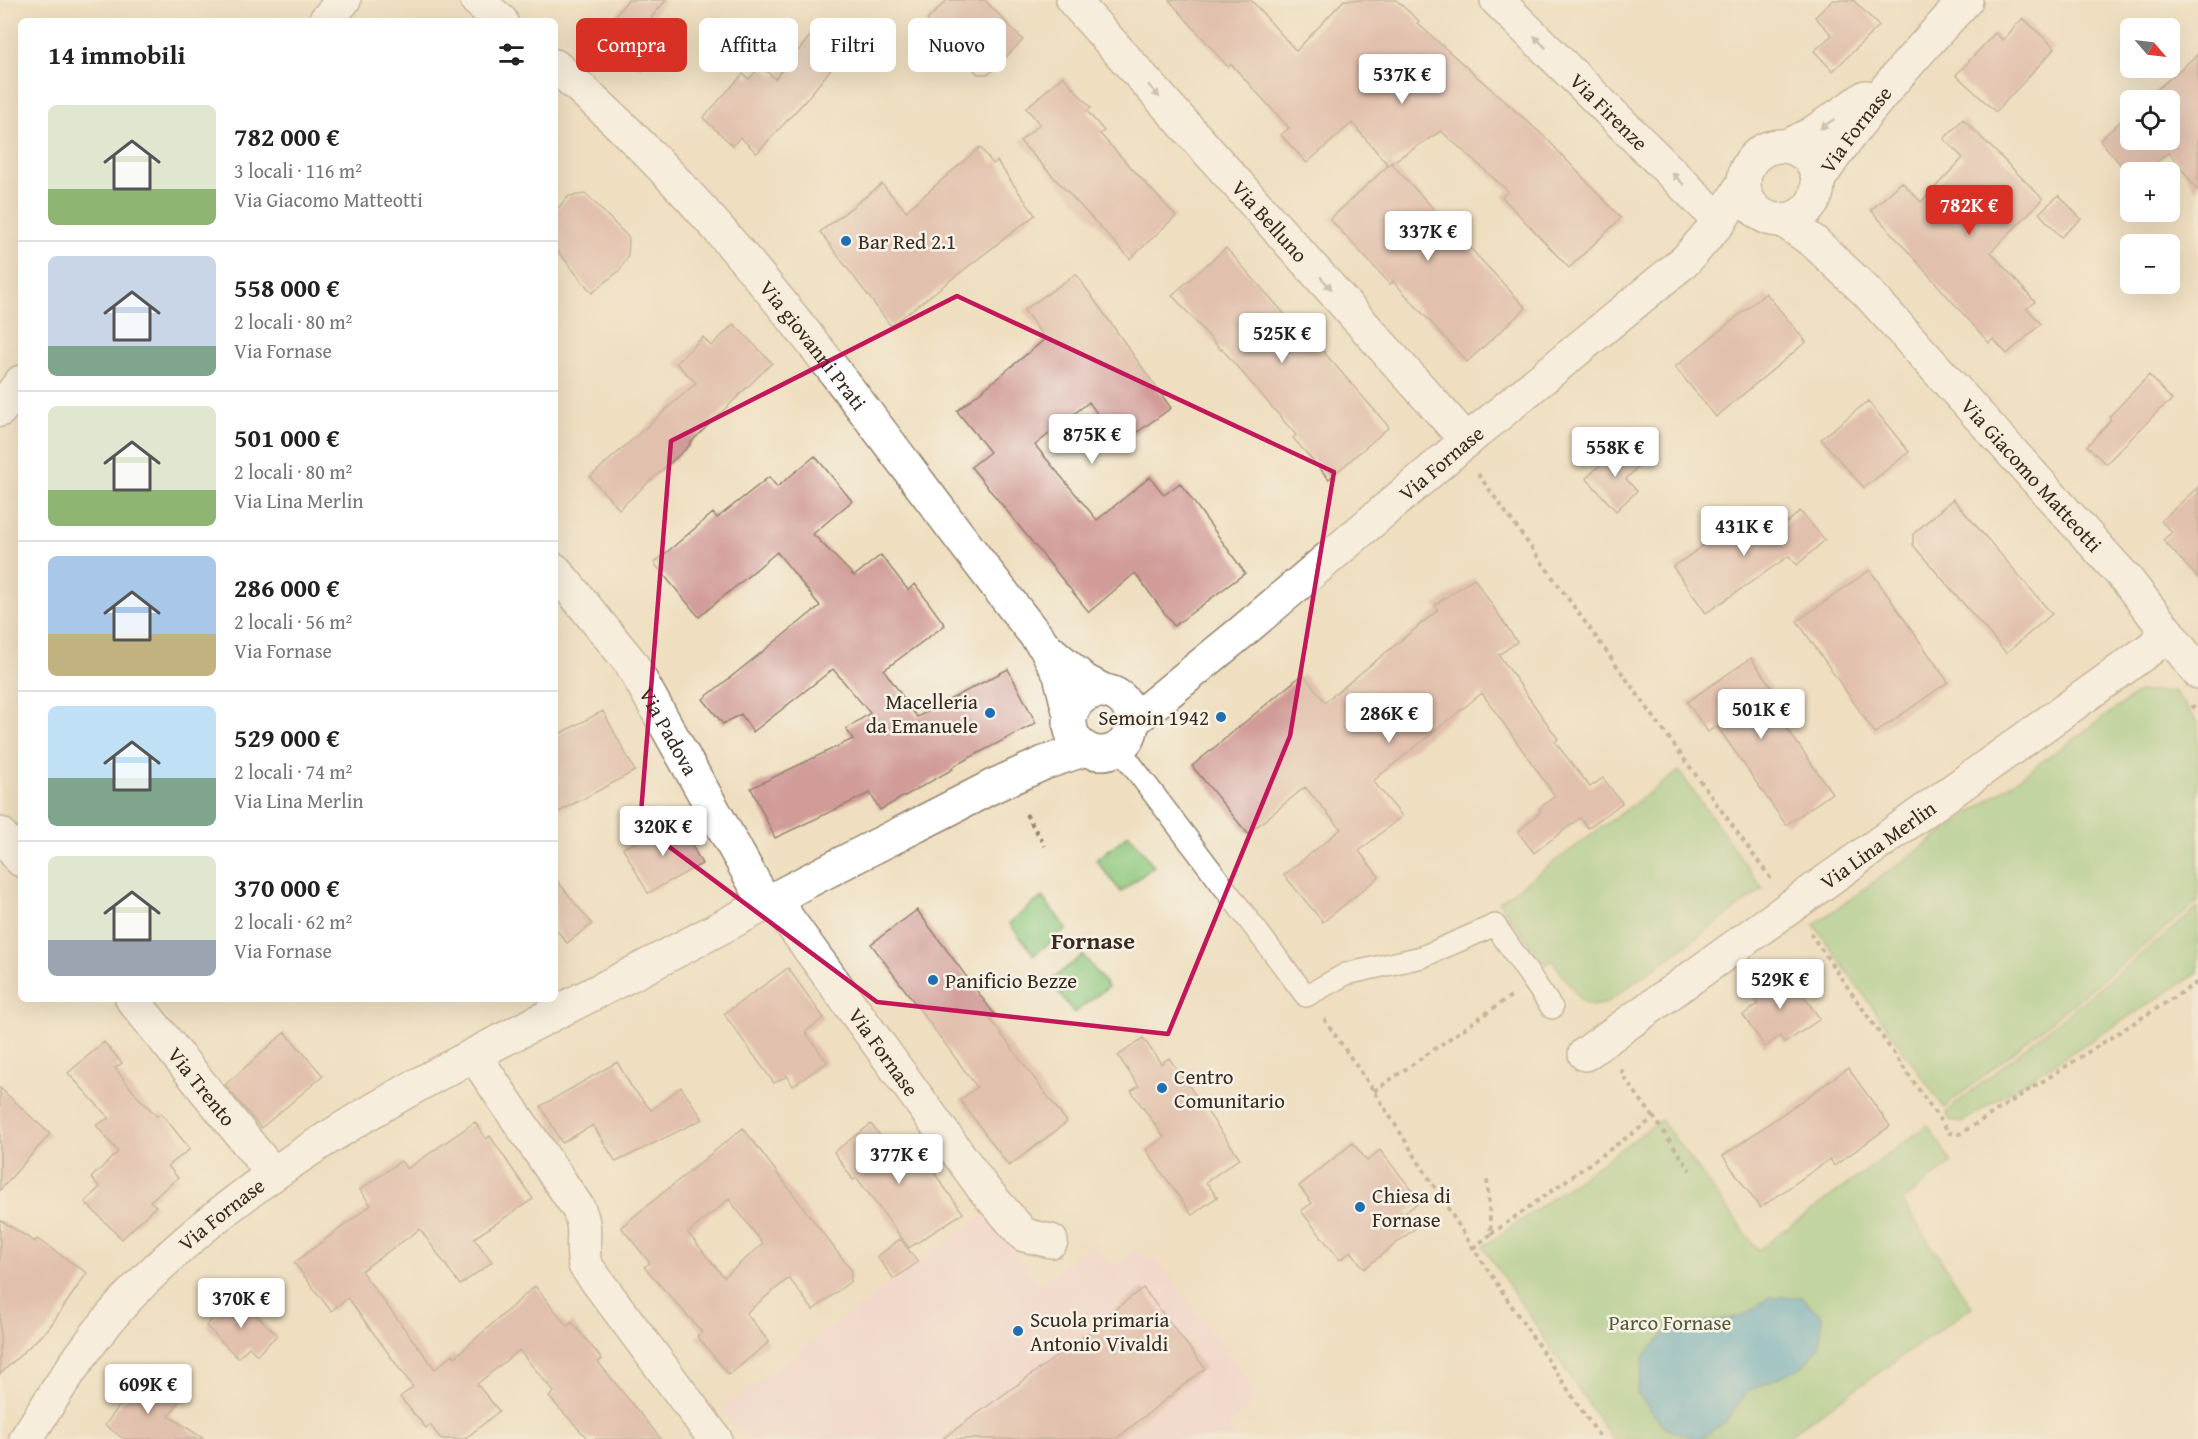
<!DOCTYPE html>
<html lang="it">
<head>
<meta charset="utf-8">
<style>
  :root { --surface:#fff; --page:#f6f6f6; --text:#222; --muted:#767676; --line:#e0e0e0; --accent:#d93025 }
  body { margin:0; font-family:"Gentium Book Plus",serif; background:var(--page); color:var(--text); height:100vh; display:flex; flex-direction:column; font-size:22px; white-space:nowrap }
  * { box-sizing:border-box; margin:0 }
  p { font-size:20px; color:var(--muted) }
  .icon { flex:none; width:33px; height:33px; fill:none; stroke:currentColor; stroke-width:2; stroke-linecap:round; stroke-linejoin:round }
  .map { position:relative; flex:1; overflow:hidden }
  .drawer { position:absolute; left:18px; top:18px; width:540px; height:984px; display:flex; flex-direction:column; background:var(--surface); border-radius:9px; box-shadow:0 6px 24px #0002 }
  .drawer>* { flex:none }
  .hud { position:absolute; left:576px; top:18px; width:570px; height:54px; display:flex; gap:12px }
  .needle { width:39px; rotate:118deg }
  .fabs { position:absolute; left:2120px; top:18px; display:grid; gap:12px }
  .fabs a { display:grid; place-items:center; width:60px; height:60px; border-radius:9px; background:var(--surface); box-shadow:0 6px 24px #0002; font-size:30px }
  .price { position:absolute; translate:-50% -51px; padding:0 14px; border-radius:6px; background:#fff; color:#222; font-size:20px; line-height:39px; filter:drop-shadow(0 2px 3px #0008) }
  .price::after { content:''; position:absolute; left:50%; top:36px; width:18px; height:14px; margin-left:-9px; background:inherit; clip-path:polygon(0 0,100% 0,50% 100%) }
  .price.selected { background:var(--accent); color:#fff }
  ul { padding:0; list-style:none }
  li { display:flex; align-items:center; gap:18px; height:150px; padding:0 30px }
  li+li { border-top:2px solid var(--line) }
  li span { display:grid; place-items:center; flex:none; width:168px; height:120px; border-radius:9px; color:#555 }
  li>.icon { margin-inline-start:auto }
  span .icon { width:72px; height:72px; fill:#fffc; stroke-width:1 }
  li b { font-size:26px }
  h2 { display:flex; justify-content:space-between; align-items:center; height:72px; padding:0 30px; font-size:26px }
  .pill { padding:0 21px; border-radius:9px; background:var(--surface); box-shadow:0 6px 24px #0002; font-size:21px; line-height:54px }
  .pill.selected { background:var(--accent); color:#fff }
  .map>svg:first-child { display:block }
  .built { fill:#f6cfd9 }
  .green { fill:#8dc77b; stroke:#64784c; stroke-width:1.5 }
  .water { fill:#4aa6c8; stroke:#426873; stroke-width:1.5 }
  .building { fill:#d19b98; fill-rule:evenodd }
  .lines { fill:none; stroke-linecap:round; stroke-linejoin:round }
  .service-casing { stroke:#95846f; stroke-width:24 }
  .minor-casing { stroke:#95846f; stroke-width:36 }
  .tertiary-casing { stroke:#95846f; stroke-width:36 }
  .path { stroke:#95846f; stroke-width:4; stroke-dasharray:4.5 4.5; stroke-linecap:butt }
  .service { stroke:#fff; stroke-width:21 }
  .minor { stroke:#fff; stroke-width:33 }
  .tertiary { stroke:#fff; stroke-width:33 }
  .oneway { fill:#a79f9a }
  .marked { fill:none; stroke:#c2185b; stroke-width:4.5; stroke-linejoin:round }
  .poi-dot { fill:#1f6fb2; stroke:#f7f3e8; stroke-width:2 }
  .labels { text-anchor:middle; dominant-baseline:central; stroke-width:5; stroke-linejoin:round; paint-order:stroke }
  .street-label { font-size:21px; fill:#3b2a1e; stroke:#f7f3e8 }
  .poi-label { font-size:21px; fill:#3b2a1e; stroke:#f7f3e8; text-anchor:start }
  .park-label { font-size:21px; fill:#54593a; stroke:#f7f3e8 }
  .quarter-label { font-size:24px; font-weight:bold; fill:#3b2a1e; stroke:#f7f3e8 }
</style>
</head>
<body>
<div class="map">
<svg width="2198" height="1439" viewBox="0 0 2198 1439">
  <rect width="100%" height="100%" fill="#f7f3e8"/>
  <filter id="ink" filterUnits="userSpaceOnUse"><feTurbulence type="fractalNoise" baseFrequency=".0167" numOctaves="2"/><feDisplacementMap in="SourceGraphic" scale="12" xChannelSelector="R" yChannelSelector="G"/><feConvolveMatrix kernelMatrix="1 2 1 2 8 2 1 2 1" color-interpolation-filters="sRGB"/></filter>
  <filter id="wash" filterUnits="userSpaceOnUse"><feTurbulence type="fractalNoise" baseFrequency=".008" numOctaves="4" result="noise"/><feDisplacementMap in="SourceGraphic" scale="24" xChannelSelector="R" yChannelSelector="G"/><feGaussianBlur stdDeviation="1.35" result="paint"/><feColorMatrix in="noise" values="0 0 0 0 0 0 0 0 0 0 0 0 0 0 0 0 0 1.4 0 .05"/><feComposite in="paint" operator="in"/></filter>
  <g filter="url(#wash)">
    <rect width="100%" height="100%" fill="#efdfc0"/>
    <path class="built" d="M 986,1212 L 1039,1285 L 1095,1242 L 1113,1267 L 1133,1251 L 1160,1262 L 1261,1398 L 1227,1426 L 1237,1439 L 744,1439 L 721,1409 Z"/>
    <path class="green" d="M 2174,691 L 2198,723 L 2198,902 L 1944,1108 L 1814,925 L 2139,692 Z
      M 1679,771 L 1763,889 L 1605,1004 L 1590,1006 L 1580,999 L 1552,960 L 1545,965 L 1499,902 Z
      M 1129,834 L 1154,866 L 1121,892 L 1096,860 Z
      M 1042,897 L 1067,929 L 1034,955 L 1009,923 Z
      M 2198,908 L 2198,973 L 1962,1122 L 1950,1120 L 1946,1112 Z
      M 1083,955 L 1108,987 L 1074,1013 L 1050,981 Z
      M 1661,1120 L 1758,1250 L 1928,1125 L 1952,1163 L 1902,1201 L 1972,1307 L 1784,1439 L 1612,1439 L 1483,1247 Z"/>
    <path class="water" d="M 1770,1297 L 1801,1297 L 1822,1316 L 1820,1346 L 1802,1367 L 1748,1391 L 1725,1422 L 1700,1439 L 1666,1429 L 1637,1393 L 1644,1356 L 1671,1328 L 1743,1316 Z"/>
    <g id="blocks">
      <path class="building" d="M 628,0 L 666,0 L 651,18 L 669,33 L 640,68 L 600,35 Z
        M 947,0 L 985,0 L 1023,40 L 989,74 L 978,74 L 927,20 Z
        M 1169,0 L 1251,0 L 1296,51 L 1344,0 L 1396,0 L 1419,21 L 1417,23 L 1546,138 L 1621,218 L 1569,268 L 1502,197 L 1508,191 L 1441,131 L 1388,165 L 1352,123 L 1307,163 L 1281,135 L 1289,128 L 1231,64 L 1228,67 Z
        M 1833,0 L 1853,0 L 1879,26 L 1833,71 L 1814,51 L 1832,35 L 1815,17 Z
        M 2023,18 L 2055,48 L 1996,112 L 1956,75 L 1995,33 L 2003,40 Z
        M 811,35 L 839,59 L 806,100 L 757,153 L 740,137 L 733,146 L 703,118 L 743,74 L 749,79 L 761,66 L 775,79 Z
        M 2198,54 L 2198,191 L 2169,152 L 2144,172 L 2130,172 L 2130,176 L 2100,140 L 2130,113 L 2130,140 L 2169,140 L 2169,100 L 2145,100 Z
        M 1063,76 L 1091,108 L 1087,111 L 1104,131 L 1100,134 L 1176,216 L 1130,259 L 1020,141 L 1040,124 L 1026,108 Z
        M 1963,119 L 2043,199 L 1991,252 L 2035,302 L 2027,308 L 2041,324 L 2007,354 L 1993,339 L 1989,343 L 1871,210 L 1902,182 L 1921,202 L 1963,158 L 1944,139 Z
        M 980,147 L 993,164 L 997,161 L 1035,215 L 891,326 L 820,232 L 882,184 L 906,211 Z
        M 1391,163 L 1526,308 L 1467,362 L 1393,281 L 1390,284 L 1330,219 Z
        M 586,194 L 629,238 L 628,256 L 620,270 L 592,293 L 555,248 L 555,211 L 569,196 Z
        M 2059,195 L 2081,219 L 2061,237 L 2039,213 Z
        M 1226,248 L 1306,338 L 1309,335 L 1389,427 L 1329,479 L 1293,438 L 1296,435 L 1222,349 L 1221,350 L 1172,295 Z
        M 1076,274 L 1171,408 L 1119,445 L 1089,402 L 1035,445 L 1097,520 L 1150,477 L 1164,495 L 1180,483 L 1245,573 L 1174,626 L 1135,573 L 1089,612 L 971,467 L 990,452 L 957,411 L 1045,339 L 1024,310 Z
        M 1766,293 L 1806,342 L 1716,417 L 1675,367 Z
        M 734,324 L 772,363 L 689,444 L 690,445 L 619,509 L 590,477 L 696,383 L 676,363 L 703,337 L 711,346 Z
        M 2149,375 L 2172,400 L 2158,411 L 2106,464 L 2087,446 L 2111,420 L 2109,417 Z
        M 1868,401 L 1909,452 L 1864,488 L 1821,439 Z
        M 1622,445 L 1640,465 L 1626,479 L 1637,491 L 1616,511 L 1586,478 Z
        M 815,456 L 852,501 L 813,534 L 854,576 L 881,555 L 908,590 L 915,584 L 945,625 L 884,670 L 917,717 L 1008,669 L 1036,723 L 952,767 L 953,769 L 880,810 L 870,793 L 775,838 L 751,788 L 853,739 L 846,729 L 870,713 L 833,669 L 753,732 L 741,714 L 723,724 L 703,699 L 820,606 L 777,552 L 699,617 L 654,563 L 713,513 L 717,518 L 769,477 L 777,487 Z
        M 2198,487 L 2198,578 L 2163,540 L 2172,532 L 2161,521 Z
        M 1953,499 L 2052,614 L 2006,653 L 1913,545 L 1913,534 Z
        M 1753,511 L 1771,537 L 1800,511 L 1825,540 L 1797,565 L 1789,556 L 1706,613 L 1673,567 Z
        M 1870,570 L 1948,682 L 1875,733 L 1797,621 Z
        M 1474,578 L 1517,642 L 1499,655 L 1558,739 L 1555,742 L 1590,787 L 1603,778 L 1622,803 L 1588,828 L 1580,818 L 1534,853 L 1518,832 L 1541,811 L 1539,809 L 1555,796 L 1482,693 L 1373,781 L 1402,816 L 1359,851 L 1379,877 L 1323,922 L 1284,875 L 1341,829 L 1305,787 L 1248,834 L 1192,766 L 1303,674 L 1325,702 L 1438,610 L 1435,605 Z
        M 1751,658 L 1772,688 L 1763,694 L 1832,793 L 1786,825 L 1717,726 L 1708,732 L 1687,702 Z
        M 603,711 L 635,771 L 555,814 L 555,736 Z
        M 679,822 L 702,864 L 648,893 L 623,848 Z
        M 555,878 L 592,924 L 567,943 L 555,928 Z
        M 917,910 L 995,1015 L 990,1019 L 1067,1122 L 1009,1166 L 960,1100 L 977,1087 L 871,944 Z
        M 788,968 L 824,1018 L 805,1032 L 827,1062 L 793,1086 L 787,1076 L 774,1083 L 724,1014 Z
        M 1785,969 L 1820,1019 L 1785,1043 L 1780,1036 L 1765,1047 L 1743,1015 L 1758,1004 L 1750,992 Z
        M 285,1032 L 323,1076 L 261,1128 L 225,1085 Z
        M 1143,1038 L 1161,1064 L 1169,1058 L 1240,1158 L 1206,1182 L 1217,1197 L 1192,1215 L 1146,1150 L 1164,1137 L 1131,1091 L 1139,1086 L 1118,1056 Z
        M 104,1042 L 122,1063 L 115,1068 L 136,1095 L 157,1116 L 161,1113 L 190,1149 L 168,1166 L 178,1178 L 150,1201 L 156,1206 L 122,1239 L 85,1202 L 100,1187 L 91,1178 L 118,1152 L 96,1125 L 109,1118 L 68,1073 Z
        M 617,1062 L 631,1086 L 651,1110 L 681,1087 L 703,1119 L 616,1162 L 593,1125 L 562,1143 L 541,1106 Z
        M 1848,1068 L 1890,1126 L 1834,1166 L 1830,1159 L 1760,1208 L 1723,1156 Z
        M 0,1088 L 50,1134 L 0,1190 Z
        M 475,1122 L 486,1139 L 490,1136 L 533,1199 L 474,1238 L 492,1262 L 460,1285 L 420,1229 L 361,1271 L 435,1369 L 453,1354 L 455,1357 L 535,1286 L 567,1326 L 572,1322 L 602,1359 L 598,1362 L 661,1439 L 588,1439 L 549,1397 L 554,1392 L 519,1350 L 477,1384 L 499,1411 L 465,1439 L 441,1439 L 430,1425 L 426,1428 L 400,1397 L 413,1387 L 348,1298 L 331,1311 L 294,1263 L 371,1205 L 360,1190 L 401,1161 L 407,1169 Z
        M 871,1124 L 894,1154 L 912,1142 L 963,1213 L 909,1248 L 857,1178 L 853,1180 L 834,1152 Z
        M 743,1128 L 851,1270 L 851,1281 L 813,1310 L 789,1278 L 746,1313 L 769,1342 L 729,1375 L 697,1336 L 702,1332 L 644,1267 L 650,1263 L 621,1227 ZM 729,1199 L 763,1244 L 724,1277 L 688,1233 Z
        M 1353,1143 L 1367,1161 L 1380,1150 L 1421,1201 L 1406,1212 L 1418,1226 L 1364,1269 L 1351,1251 L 1340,1260 L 1301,1211 L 1312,1203 L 1299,1186 Z
        M 0,1220 L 35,1242 L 37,1239 L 87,1273 L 49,1328 L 0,1374 Z
        M 900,1239 L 918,1262 L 894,1279 L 877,1257 Z
        M 1143,1288 L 1205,1368 L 1116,1439 L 942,1439 L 1096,1328 L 1094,1325 Z
        M 236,1295 L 277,1335 L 257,1355 L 249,1347 L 238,1358 L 206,1326 Z
        M 143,1374 L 179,1402 L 169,1416 L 204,1439 L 124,1439 L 105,1425 Z"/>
    </g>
  </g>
  <g filter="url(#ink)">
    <use href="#blocks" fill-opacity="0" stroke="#95846f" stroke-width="1.5"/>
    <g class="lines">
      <g class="service-casing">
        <path id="service" d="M 1119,748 L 1306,996 L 1346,974 L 1422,957 L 1495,925 L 1552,1008"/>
      </g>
      <g class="minor-casing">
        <g id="minor">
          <path d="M 477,0 L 501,21"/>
          <path id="s1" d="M 1073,0 L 1467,441"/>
          <path id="s2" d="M 1497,0 L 1720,221"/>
          <path d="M 325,21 L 344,0"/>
          <path id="s3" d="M 555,66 C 750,231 886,449 1045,647 L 1085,681 L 1102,690"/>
          <path d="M 0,410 L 21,382"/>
          <path id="s4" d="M 555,570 L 631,663 L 766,904"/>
          <path d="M 1049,654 L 1060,675 L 1070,715"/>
          <path d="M 0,834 L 21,860"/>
          <path id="s5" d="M 778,897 L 787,918 L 983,1188 L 1024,1235 L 1051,1241"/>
          <path id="s6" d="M 132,999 L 273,1174"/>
          <path d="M 476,1054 L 484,1070 L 578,1208 C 589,1230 580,1243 585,1265 L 715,1439"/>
          <path id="s7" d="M 1585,1054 L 2110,678 L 2150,649 L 2168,633"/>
        </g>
      </g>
      <g class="tertiary-casing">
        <g id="tertiary">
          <path d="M 1787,146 L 1810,135 L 1866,97"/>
          <circle cx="1781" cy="183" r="37"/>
          <path id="s8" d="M 1818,180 C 1862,113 1912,58 1966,0"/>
          <path id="s9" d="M 1783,220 L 1814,242 L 1867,292 L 2127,580 L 2198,672"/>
          <circle cx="1101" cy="722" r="31"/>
          <path id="s10" d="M 1133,721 L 1243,631 L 1459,447 L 1686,260 L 1720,221 L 1744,182"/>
          <path id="s11" d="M 26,1439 C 61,1383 96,1328 143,1282 C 277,1148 452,1066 618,981 C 671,954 724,926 776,898 C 848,859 921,824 993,786 L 1044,763 L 1086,749"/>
        </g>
      </g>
      <path class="path" d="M 1478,474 L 1771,879
        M 2192,705 L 2198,712
        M 1026,814 L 1045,846
        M 1810,933 L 1949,1133 L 1960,1134 L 2198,982
        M 1324,1019 L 1374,1091 L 1473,1248 L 1601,1439
        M 1621,1069 L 1624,1077 L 1654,1118
        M 1374,1091 L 1511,996
        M 1491,1234 L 1654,1118 L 1690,1170
        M 1473,1248 L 1491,1234 L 1487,1179"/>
      <use href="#service" class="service"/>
      <use href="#minor" class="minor"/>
      <use href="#tertiary" class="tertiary"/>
    </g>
    <defs><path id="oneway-solid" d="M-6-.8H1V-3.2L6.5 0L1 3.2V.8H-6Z" transform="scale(1.5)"/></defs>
    <g class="oneway">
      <use href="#oneway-solid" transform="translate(1540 42) rotate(-135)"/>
      <use href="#oneway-solid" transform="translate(1154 91) rotate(48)"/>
      <use href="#oneway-solid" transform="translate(1827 124) rotate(146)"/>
      <use href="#oneway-solid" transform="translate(1678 179) rotate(-135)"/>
      <use href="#oneway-solid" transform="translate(1326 283) rotate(48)"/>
    </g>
  </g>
  <path d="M0 0H2198V1439H0ZM 957,296 L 1334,472 L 1290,736 L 1168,1034 L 877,1002 L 640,825 L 671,441 Z" fill="#efdfc0" fill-opacity=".55" fill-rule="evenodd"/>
  <path class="marked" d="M 957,296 L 1334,472 L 1290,736 L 1168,1034 L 877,1002 L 640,825 L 671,441 Z"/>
  <g class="poi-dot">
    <circle cx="846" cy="241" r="6"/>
    <circle cx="990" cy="713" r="6"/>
    <circle cx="1221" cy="717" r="6"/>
    <circle cx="933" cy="980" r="6"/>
    <circle cx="1162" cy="1088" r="6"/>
    <circle cx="1360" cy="1207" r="6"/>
    <circle cx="1018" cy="1331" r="6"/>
  </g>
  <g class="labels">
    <g class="street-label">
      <text stroke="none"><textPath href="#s2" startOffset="158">Via Firenze</textPath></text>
      <text stroke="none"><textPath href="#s8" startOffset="63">Via Fornase</textPath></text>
      <text stroke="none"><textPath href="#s1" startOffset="296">Via Belluno</textPath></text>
      <text stroke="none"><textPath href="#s3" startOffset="381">Via giovanni Prati</textPath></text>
      <text stroke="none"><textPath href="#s10" startOffset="402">Via Fornase</textPath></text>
      <text stroke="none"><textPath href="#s9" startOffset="357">Via Giacomo Matteotti</textPath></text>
      <text stroke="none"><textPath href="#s4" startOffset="198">Via Padova</textPath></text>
      <text stroke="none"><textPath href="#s7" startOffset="360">Via Lina Merlin</textPath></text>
      <text stroke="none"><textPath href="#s5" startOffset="188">Via Fornase</textPath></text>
      <text stroke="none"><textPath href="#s6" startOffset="112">Via Trento</textPath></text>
      <text stroke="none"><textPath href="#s11" startOffset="300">Via Fornase</textPath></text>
    </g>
    <g class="poi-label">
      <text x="858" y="241">Bar Red 2.1</text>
      <text x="978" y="701" text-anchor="end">Macelleria<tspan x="978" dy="24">da Emanuele</tspan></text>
      <text x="1209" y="717" text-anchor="end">Semoin 1942</text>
      <text x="945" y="980">Panificio Bezze</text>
      <text x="1174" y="1076">Centro<tspan x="1174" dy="24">Comunitario</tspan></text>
      <text x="1372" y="1195">Chiesa di<tspan x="1372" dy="24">Fornase</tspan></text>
      <text x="1030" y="1319">Scuola primaria<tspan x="1030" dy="24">Antonio Vivaldi</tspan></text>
    </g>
    <g class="park-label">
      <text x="1670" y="1322">Parco Fornase</text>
    </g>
    <g class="quarter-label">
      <text x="1093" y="940">Fornase</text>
    </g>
  </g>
</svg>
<div class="fabs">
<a><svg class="needle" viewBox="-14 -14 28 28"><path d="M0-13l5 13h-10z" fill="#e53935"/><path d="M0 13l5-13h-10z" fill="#767676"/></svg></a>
<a><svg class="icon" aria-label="locate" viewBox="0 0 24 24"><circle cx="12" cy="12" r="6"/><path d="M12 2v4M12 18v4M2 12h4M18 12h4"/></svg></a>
<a>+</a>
<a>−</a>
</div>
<b class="price" style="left:1402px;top:105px">537K €</b>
<b class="price selected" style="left:1969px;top:236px">782K €</b>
<b class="price" style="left:1428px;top:262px">337K €</b>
<b class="price" style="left:1282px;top:364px">525K €</b>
<b class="price" style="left:1092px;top:465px">875K €</b>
<b class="price" style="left:1615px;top:478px">558K €</b>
<b class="price" style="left:1744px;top:557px">431K €</b>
<b class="price" style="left:1761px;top:740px">501K €</b>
<b class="price" style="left:1389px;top:744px">286K €</b>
<b class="price" style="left:663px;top:857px">320K €</b>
<b class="price" style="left:1780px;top:1010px">529K €</b>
<b class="price" style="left:899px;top:1185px">377K €</b>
<b class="price" style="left:241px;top:1329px">370K €</b>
<b class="price" style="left:148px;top:1415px">609K €</b>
<div class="hud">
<a class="pill selected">Compra</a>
<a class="pill">Affitta</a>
<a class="pill">Filtri</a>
<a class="pill">Nuovo</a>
</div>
<section class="drawer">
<h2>14 immobili<svg class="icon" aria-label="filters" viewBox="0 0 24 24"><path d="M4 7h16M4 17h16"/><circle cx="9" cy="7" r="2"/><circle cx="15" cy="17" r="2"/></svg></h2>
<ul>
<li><span style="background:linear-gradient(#dfe7d0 70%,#8fb573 0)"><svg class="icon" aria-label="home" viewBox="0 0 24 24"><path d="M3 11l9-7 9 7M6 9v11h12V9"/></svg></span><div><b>782 000 €</b><p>3 locali · 116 m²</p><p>Via Giacomo Matteotti</p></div></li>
<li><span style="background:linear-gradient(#c9d6e8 75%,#7fa58c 0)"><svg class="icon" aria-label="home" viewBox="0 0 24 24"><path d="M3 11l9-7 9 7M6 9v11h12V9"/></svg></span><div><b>558 000 €</b><p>2 locali · 80 m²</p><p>Via Fornase</p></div></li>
<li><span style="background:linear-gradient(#dfe7d0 70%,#8fb573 0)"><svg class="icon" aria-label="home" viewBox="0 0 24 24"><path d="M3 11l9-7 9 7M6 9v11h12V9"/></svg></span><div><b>501 000 €</b><p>2 locali · 80 m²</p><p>Via Lina Merlin</p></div></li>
<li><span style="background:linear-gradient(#a9c7e8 65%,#c2b280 0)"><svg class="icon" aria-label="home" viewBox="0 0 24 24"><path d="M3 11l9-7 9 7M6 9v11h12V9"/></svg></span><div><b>286 000 €</b><p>2 locali · 56 m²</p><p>Via Fornase</p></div></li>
<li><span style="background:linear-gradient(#bfe0f5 60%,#7fa58c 0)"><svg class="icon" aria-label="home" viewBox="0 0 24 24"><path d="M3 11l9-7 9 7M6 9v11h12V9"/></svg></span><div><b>529 000 €</b><p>2 locali · 74 m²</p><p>Via Lina Merlin</p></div></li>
<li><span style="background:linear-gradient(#dfe7d0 70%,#9aa5b1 0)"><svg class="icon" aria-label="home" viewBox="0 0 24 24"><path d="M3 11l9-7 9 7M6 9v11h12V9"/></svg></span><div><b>370 000 €</b><p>2 locali · 62 m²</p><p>Via Fornase</p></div></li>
</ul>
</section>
</div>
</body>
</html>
